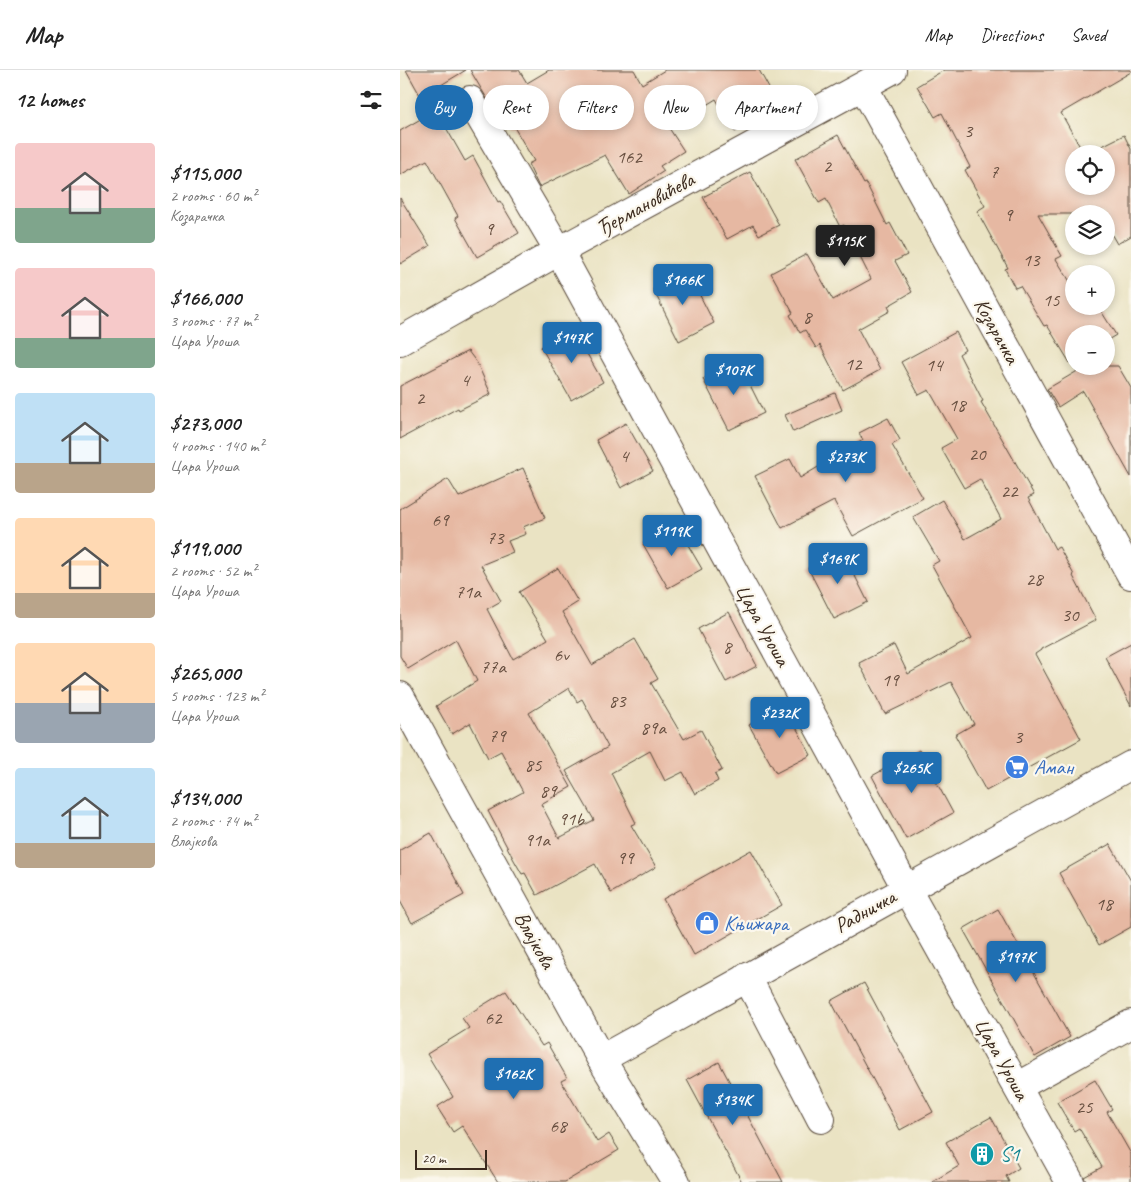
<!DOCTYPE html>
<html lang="en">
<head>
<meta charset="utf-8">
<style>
  :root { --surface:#fff; --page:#f2f2f2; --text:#222; --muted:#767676; --line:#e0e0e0; --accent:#1f6fb2 }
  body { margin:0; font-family:Caveat,sans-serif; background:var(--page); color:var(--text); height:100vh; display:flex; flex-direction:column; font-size:19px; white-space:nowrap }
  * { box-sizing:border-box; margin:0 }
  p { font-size:16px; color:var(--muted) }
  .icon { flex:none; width:28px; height:28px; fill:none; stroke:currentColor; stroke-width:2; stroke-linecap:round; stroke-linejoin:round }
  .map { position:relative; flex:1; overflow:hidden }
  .drawer { display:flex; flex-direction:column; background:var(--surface); width:400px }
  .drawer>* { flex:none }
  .guide { position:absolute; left:15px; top:15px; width:475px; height:45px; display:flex; gap:10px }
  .controls { position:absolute; left:665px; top:75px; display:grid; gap:10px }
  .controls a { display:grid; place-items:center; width:50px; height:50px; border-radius:50%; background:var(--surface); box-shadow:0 2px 8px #0003; font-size:25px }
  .scale { position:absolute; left:15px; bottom:12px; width:72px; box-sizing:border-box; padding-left:5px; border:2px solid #3b2a1e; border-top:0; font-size:14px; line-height:18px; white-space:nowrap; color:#3b2a1e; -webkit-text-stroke:4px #fbf7ec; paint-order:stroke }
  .price { position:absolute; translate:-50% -42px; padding:0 11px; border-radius:5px; background:var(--accent); color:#fff; font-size:16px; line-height:32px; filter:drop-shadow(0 1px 2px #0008) }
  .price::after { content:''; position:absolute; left:50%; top:30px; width:15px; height:11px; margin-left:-8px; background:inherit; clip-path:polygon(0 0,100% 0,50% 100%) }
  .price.selected { background:#222; color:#fff }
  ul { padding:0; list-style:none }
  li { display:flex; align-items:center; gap:15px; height:125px; padding:0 15px }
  li span { display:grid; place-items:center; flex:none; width:140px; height:100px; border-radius:5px; color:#555 }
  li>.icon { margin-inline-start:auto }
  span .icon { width:60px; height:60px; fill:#fffc; stroke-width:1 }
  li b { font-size:21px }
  h2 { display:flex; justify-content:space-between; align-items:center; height:60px; padding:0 15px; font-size:21px }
  .pill { padding:0 18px; border-radius:22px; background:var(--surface); box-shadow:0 2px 8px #0003; font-size:18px; line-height:45px }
  .pill.selected { background:var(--accent); color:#fff }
  header { display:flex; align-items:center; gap:30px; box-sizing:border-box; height:70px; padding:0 25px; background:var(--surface); border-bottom:1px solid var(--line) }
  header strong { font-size:24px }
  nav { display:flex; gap:28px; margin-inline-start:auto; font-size:18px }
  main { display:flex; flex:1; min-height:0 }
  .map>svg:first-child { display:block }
  .building { fill:#e6b8a2; fill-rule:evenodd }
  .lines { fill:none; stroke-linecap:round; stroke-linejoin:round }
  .minor-casing { stroke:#554637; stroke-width:30 }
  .major-casing { stroke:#554637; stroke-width:30 }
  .minor { stroke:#fff; stroke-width:28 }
  .major { stroke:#fff; stroke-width:28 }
  .labels { text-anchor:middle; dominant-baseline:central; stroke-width:4.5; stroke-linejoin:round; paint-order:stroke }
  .number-label { font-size:19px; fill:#664e3f }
  .street-label { font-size:21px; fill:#3b2a1e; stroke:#fbf7ec }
  .shop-label { font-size:21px; fill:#366cbe; stroke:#fbf7ec; text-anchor:start }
  .culture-label { font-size:21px; fill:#0d838f; stroke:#fbf7ec; text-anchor:start }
</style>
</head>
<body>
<header>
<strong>Map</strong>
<nav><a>Map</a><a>Directions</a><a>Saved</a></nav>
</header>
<main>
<section class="drawer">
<h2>12 homes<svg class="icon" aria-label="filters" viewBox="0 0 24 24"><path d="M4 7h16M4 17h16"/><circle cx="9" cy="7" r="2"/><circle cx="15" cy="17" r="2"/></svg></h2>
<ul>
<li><span style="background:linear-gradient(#f6c9c9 65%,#7fa58c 0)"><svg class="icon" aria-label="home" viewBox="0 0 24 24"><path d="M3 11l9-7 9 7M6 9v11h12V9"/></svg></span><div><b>$115,000</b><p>2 rooms · 60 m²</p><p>Козарачка</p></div></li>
<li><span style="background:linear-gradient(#f6c9c9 70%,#7fa58c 0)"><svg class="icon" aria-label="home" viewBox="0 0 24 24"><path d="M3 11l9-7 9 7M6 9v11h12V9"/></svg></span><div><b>$166,000</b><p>3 rooms · 77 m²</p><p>Цара Уроша</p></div></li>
<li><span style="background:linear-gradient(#bfe0f5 70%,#b9a48a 0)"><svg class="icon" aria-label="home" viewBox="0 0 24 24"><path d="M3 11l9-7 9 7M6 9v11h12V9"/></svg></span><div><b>$273,000</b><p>4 rooms · 140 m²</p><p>Цара Уроша</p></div></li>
<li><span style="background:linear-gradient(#ffd9b3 75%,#b9a48a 0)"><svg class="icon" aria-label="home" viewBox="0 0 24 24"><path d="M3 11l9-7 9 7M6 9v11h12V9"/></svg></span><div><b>$119,000</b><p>2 rooms · 52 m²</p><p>Цара Уроша</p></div></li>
<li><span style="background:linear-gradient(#ffd9b3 60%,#9aa5b1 0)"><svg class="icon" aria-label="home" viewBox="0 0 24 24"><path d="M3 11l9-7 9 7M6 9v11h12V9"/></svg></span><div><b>$265,000</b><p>5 rooms · 123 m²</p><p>Цара Уроша</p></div></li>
<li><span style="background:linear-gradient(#bfe0f5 75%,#b9a48a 0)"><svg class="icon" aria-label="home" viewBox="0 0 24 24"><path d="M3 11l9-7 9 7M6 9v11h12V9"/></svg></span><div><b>$134,000</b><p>2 rooms · 74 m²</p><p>Влајкова</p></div></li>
</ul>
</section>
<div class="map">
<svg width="731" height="1112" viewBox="0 0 731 1112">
  <rect width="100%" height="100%" fill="#fbf7ec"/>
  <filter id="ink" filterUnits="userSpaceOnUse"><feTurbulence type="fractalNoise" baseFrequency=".02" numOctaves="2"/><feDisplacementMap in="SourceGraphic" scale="10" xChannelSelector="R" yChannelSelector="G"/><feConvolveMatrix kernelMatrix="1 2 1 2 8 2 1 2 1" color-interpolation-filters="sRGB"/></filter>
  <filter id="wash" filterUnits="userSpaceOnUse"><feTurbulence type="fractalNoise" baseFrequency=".0096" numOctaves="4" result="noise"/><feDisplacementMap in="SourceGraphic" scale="20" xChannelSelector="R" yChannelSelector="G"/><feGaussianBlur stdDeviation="1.12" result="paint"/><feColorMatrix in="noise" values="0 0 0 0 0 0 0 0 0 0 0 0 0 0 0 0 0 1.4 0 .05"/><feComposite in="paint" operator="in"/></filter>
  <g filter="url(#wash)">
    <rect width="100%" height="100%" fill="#eae3c3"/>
    <g id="blocks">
      <path class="building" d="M 6,0 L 66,0 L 21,27 Z
        M 70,0 L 119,0 L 127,13 L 149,0 L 234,0 L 242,14 L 265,0 L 359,0 L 382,42 L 358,55 L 355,50 L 335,62 L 316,29 L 269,58 L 284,81 L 260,96 L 264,101 L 229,124 L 205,85 L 139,117 L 128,94 L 134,91 L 114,57 L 112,58 L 99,34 L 92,37 Z
        M 544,0 L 731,0 L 731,2 L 661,43 L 684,84 L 674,84 L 674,116 L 706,116 L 706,84 L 686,84 L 724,65 L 731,79 L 731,166 L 717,174 L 706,155 L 706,144 L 638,144 L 662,186 L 656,189 L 674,218 L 674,236 L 698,236 L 716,265 L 706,271 L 706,264 L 674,264 L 674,291 L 670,293 L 647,255 L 644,256 L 620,216 L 615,218 L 605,199 L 608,198 L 577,141 L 585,136 L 565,100 L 570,97 L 542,43 L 535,47 L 517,16 Z
        M 36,40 L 65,91 L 73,86 L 98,132 L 100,131 L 119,163 L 77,187 L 55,148 L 58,146 L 27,90 L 0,105 L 0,61 Z
        M 438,65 L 464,114 L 466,113 L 487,155 L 490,153 L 507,185 L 495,191 L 512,222 L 488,236 L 490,241 L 458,259 L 480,300 L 443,320 L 420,275 L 416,278 L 405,260 L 400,263 L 390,245 L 393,243 L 371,203 L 407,184 L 433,230 L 471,209 L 444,155 L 440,157 L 426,129 L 419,133 L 395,89 Z
        M 350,102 L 379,155 L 359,165 L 353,155 L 327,169 L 303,127 Z
        M 0,128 L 30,176 L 0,194 Z
        M 288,202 L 314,253 L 279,271 L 253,219 Z
        M 173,259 L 203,312 L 171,330 L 141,277 Z
        M 556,262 L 565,280 L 559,284 L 583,331 L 581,332 L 634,425 L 628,428 L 655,479 L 659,477 L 674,505 L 673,506 L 696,550 L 641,579 L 641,580 L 635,584 L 681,669 L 586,721 L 555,665 L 574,654 L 551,612 L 485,644 L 459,593 L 494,575 L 508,604 L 572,568 L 532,495 L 539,491 L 513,447 L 542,430 L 565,469 L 601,449 L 580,409 L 564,418 L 541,378 L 557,369 L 529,320 L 519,325 L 501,292 Z
        M 68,281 L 77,293 L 91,324 L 59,340 L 58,338 L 0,369 L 0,316 Z
        M 338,291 L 364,343 L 329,360 L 303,309 Z
        M 686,296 L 718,296 L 731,318 L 731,407 L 683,321 L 658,337 L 647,319 Z
        M 435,323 L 442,340 L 393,362 L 385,345 Z
        M 488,348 L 500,370 L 492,375 L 523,428 L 453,466 L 434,431 L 382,458 L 355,406 L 390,389 L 400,408 L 463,370 L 459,363 Z
        M 226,353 L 253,401 L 221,418 L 196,370 Z
        M 123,398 L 145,448 L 123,457 L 126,464 L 108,471 L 113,482 L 81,495 L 101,531 L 87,539 L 113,589 L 148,569 L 119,522 L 158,498 L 178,532 L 162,542 L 192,595 L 235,569 L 258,609 L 251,613 L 284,669 L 301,660 L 322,700 L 315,704 L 318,711 L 295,724 L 283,702 L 265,711 L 250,681 L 211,703 L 236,753 L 231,755 L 256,797 L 211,823 L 195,794 L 137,825 L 125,803 L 122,804 L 114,790 L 88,741 L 123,722 L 101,681 L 88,688 L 70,653 L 52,664 L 36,636 L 77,611 L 56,570 L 8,599 L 0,586 L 0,439 L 48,409 L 59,427 ZM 169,618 L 177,632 L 182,629 L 208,677 L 166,701 L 194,750 L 159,768 L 141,734 L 171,717 L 129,643 Z
        M 277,456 L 302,499 L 268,518 L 243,474 Z
        M 442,480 L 468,532 L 434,549 L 408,498 Z
        M 329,542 L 357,596 L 326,612 L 298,559 Z
        M 731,573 L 731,636 L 705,587 Z
        M 384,635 L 411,685 L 376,703 L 349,655 Z
        M 519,680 L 553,743 L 506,769 L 472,706 Z
        M 31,763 L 64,825 L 12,853 L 0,831 L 0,780 Z
        M 710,774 L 731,811 L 731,857 L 699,875 L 659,803 Z
        M 351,780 L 382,835 L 294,885 L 263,829 Z
        M 598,839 L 670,967 L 635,987 L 563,859 Z
        M 464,913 L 533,1042 L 500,1060 L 431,931 Z
        M 106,921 L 142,976 L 147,973 L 167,1008 L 161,1011 L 197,1072 L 209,1064 L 219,1080 L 165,1112 L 98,1112 L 62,1056 L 53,1062 L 37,1037 L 53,1027 L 27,984 L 69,958 L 62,948 Z
        M 319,992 L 383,1112 L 342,1112 L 287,1010 Z
        M 695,1010 L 712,1039 L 707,1042 L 731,1084 L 731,1112 L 686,1112 L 684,1107 L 702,1097 L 679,1058 L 674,1061 L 657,1032 Z
        M 591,1047 L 619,1098 L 606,1106 L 609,1112 L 532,1112 L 559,1096 L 546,1072 Z"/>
    </g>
  </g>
  <g filter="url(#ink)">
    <use href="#blocks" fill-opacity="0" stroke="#554637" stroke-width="1"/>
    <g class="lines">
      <g class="minor-casing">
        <path id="minor" d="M 463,16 L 731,505
          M 70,30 L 159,181 L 506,818 L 670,1112
          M 0,271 L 159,181 L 492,0
          M 0,626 L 201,989
          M 347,907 L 421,1049
          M 617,1017 L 731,954"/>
      </g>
      <g class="major-casing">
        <path id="major" d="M 276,1112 L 201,989 L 731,695"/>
      </g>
      <use href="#minor" class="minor"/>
      <use href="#major" class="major"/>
    </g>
  </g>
  <defs>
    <g id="supermarket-disc" transform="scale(1.25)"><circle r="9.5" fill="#3f7fe0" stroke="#fbf7ec"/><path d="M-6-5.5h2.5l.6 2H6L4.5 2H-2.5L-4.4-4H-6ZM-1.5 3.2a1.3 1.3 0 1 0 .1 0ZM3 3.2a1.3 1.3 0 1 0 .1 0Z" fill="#fff"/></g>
    <g id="shop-disc" transform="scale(1.25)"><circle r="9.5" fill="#3f7fe0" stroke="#fbf7ec"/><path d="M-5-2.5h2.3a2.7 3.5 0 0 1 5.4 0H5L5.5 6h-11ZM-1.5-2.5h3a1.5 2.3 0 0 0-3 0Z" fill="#fff"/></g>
    <g id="building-disc" transform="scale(1.25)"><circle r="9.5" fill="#0f9aa8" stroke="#fbf7ec"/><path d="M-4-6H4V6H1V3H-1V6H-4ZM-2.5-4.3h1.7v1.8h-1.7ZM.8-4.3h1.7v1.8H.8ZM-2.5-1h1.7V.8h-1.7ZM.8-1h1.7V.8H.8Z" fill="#fff"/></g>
  </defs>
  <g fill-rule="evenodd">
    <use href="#supermarket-disc" x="617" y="697"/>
    <use href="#shop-disc" x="307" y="853"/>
    <use href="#building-disc" x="582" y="1084"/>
  </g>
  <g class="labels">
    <g class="number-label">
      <text x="568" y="61">3</text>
      <text x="229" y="87">162</text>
      <text x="427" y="96">2</text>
      <text x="594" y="102">7</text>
      <text x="608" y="145">9</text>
      <text x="89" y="159">9</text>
      <text x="631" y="190">13</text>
      <text x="651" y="230">15</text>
      <text x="407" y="247">8</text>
      <text x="453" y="294">12</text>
      <text x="534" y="295">14</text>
      <text x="65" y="310">4</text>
      <text x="20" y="328">2</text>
      <text x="557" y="335">18</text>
      <text x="577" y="384">20</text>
      <text x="224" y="386">4</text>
      <text x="609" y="421">22</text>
      <text x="40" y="450">69</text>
      <text x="95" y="468">73</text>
      <text x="634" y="509">28</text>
      <text x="68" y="522">71a</text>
      <text x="670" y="545">30</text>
      <text x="327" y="577">8</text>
      <text x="161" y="585">6v</text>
      <text x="93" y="597">77a</text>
      <text x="490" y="610">19</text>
      <text x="217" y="631">83</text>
      <text x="253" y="658">89a</text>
      <text x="97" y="666">79</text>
      <text x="618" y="667">3</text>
      <text x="133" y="695">85</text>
      <text x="148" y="721">89</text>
      <text x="171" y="749">91b</text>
      <text x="137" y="770">91a</text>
      <text x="225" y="788">99</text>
      <text x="704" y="834">18</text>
      <text x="93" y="948">62</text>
      <text x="684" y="1037">25</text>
      <text x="158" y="1056">68</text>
    </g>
    <g class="street-label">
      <text transform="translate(245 134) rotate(-29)">Ђермановићева</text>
      <text transform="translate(597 261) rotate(61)">Козарачка</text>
      <text transform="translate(363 555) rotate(61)">Цара Уроша</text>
      <text transform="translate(465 841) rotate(-29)">Радничка</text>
      <text transform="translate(135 870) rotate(61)">Влајкова</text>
      <text transform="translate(602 989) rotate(61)">Цара Уроша</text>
    </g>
    <g class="shop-label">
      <text x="634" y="697">Аман</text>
      <text x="324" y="853">Књижара</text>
    </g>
    <g class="culture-label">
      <text x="600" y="1084">S1</text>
    </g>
  </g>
</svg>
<div class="controls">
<a><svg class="icon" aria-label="locate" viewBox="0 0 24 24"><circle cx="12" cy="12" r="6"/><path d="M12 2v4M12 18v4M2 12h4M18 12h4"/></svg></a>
<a><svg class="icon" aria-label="layers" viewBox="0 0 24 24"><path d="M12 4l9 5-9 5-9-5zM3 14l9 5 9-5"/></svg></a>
<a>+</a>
<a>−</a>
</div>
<div class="scale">20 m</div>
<b class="price selected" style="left:445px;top:197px">$115K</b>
<b class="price" style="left:283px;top:236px">$166K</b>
<b class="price" style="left:172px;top:294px">$147K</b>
<b class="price" style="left:334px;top:326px">$107K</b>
<b class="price" style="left:446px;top:413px">$273K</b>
<b class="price" style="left:272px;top:487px">$119K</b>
<b class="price" style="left:438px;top:515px">$169K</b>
<b class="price" style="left:380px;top:669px">$232K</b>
<b class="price" style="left:512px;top:724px">$265K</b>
<b class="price" style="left:616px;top:913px">$197K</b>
<b class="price" style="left:114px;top:1030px">$162K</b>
<b class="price" style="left:333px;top:1056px">$134K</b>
<div class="guide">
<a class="pill selected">Buy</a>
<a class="pill">Rent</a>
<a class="pill">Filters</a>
<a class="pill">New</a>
<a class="pill">Apartment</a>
</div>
</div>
</main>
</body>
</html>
